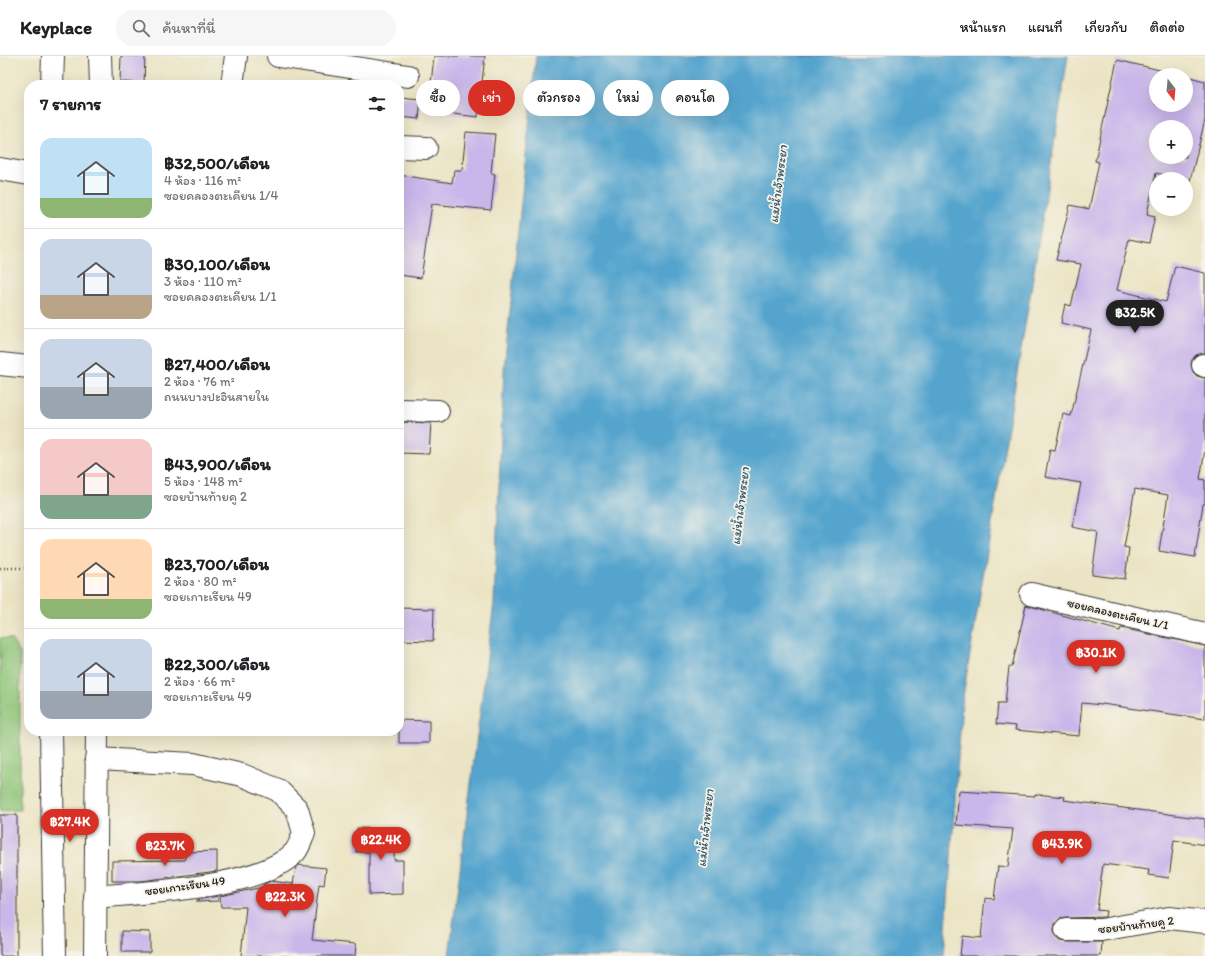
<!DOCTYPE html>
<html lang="th">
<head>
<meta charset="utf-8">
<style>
  :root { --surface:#fff; --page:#f6f6f6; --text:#202124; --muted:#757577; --line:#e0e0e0; --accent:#d93025 }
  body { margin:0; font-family:Itim,"Playpen Sans Thai",sans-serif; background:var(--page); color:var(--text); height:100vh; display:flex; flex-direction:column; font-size:15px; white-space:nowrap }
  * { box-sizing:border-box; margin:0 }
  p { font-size:13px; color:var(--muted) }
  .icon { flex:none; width:22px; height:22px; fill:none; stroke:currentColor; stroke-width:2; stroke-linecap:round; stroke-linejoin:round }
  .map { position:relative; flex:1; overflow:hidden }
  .details { position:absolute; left:24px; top:24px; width:380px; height:656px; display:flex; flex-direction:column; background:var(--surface); border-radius:16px; box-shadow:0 4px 16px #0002 }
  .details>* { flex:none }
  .hud { position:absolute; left:416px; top:24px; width:380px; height:36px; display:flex; gap:8px }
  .needle { width:26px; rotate:164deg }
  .controls { position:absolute; left:1149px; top:12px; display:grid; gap:8px }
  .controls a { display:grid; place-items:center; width:44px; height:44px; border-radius:50%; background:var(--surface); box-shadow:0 4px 16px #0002; font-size:20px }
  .price { position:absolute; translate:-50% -34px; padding:0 9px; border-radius:14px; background:var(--accent); color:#fff; font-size:13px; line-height:26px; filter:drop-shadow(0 1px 2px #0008) }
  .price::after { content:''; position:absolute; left:50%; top:24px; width:12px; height:9px; margin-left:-6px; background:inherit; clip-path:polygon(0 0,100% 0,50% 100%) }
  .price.current { background:#222; color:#fff }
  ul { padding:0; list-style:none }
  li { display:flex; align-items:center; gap:12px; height:100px; padding:0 16px }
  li+li { border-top:1px solid var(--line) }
  li span { display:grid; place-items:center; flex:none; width:112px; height:80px; border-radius:12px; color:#555 }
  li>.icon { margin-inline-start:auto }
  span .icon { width:48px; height:48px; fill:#fffc; stroke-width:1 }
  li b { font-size:17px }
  h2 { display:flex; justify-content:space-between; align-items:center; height:48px; padding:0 16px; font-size:17px }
  .pill { padding:0 14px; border-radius:18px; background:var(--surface); box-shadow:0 4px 16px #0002; font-size:14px; line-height:36px }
  .pill.current { background:var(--accent); color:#fff }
  header { display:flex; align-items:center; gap:24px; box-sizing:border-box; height:56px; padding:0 20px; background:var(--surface); border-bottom:1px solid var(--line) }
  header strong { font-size:19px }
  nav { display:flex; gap:22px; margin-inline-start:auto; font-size:14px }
  .search { width:280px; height:36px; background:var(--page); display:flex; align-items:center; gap:10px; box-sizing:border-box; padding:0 14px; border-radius:22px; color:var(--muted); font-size:15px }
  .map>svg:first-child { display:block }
  .green { fill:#8ec578; stroke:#55704a }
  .water { fill:#54a4ce; stroke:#386075 }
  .building { fill:#c9b6ea; fill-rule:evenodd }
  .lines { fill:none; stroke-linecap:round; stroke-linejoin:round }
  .minor-casing { stroke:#3b3a35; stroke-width:24 }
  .major-casing { stroke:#3b3a35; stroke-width:24 }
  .path { stroke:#3b3a35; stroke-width:2.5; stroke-dasharray:1 3; stroke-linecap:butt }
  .minor { stroke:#fff; stroke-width:22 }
  .major { stroke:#fff; stroke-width:22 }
  .labels { text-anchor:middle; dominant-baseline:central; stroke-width:3.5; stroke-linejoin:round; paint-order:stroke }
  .street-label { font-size:12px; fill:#1c1c1c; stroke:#f7f3e8 }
  .water-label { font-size:13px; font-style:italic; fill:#35596c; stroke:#f7f3e8 }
</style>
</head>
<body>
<header>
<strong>Keyplace</strong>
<div class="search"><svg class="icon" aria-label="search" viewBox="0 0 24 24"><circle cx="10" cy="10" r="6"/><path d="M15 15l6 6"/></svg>ค้นหาที่นี่</div>
<nav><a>หน้าแรก</a><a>แผนที่</a><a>เกี่ยวกับ</a><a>ติดต่อ</a></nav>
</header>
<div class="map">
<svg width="1205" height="900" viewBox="0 0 1205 900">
  <rect width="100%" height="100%" fill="#f7f3e8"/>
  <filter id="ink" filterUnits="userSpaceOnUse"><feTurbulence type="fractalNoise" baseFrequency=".025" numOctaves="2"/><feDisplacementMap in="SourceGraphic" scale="8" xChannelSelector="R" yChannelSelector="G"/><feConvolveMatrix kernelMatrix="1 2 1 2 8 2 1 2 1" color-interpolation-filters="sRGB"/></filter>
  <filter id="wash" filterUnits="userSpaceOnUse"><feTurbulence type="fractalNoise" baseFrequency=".012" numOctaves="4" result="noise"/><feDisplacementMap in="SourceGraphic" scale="16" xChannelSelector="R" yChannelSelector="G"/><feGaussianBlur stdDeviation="0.9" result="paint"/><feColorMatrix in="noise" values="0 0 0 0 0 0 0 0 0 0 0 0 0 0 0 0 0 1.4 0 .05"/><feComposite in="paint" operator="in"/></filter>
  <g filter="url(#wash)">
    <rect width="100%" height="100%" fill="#ebe4c4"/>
    <path class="green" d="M 0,582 L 11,583 L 20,597 L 20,754 L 0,755 Z"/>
    <path class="water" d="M 536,0 L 1068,0 L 1031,234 L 962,646 L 944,900 L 449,900 L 494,547 L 504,314 Z"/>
    <g id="blocks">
      <path class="building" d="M 121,0 L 145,0 L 144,27 L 120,26 Z
        M 434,0 L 485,0 L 478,61 L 428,55 Z
        M 1117,4 L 1181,19 L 1156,19 L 1156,49 L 1186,49 L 1186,20 L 1205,25 L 1205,64 L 1190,125 L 1156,117 L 1147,158 L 1155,160 L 1149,187 L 1129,183 L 1117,234 L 1166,246 L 1175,210 L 1205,217 L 1205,297 L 1196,299 L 1192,304 L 1191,309 L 1193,316 L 1197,320 L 1205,322 L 1205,394 L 1200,423 L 1205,424 L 1205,448 L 1203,448 L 1195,501 L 1159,495 L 1168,439 L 1135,433 L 1124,491 L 1129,492 L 1125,523 L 1092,519 L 1098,476 L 1072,471 L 1081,427 L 1045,421 L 1050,393 L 1055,394 L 1063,358 L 1071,360 L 1091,274 L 1061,267 L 1065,248 L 1071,250 L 1081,208 L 1056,204 L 1070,149 L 1089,153 L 1099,106 L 1095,105 ZM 1156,71 L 1186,71 L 1186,101 L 1156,101 Z
        M 399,41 L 421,43 L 419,63 L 399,61 Z
        M 466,76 L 495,78 L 491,117 L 495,118 L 491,154 L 432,148 L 421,222 L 399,219 L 399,119 L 452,127 L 454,114 L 462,114 Z
        M 399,366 L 431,367 L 429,398 L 399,397 Z
        M 1026,549 L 1120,575 L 1121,572 L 1126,573 L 1205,590 L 1205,663 L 1102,648 L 1102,649 L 1082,647 L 1079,680 L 1015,674 L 1016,670 L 996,668 L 998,647 L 1005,647 L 1009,611 L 1012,611 Z
        M 399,552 L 434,553 L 433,585 L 399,584 Z
        M 399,664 L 429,665 L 429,687 L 399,687 Z
        M 959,735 L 1035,740 L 1035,738 L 1065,741 L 1064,744 L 1205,763 L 1205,789 L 1174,784 L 1169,822 L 1148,819 L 1149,814 L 1103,808 L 1097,854 L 1106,855 L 1105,861 L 1066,862 L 1059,863 L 1055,868 L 1054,874 L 1055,881 L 1060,885 L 1066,886 L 1102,886 L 1101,900 L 960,900 L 962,880 L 981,882 L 985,842 L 994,843 L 998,810 L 1008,811 L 1013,773 L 956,769 Z
        M 0,759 L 17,759 L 17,900 L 0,900 Z
        M 357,772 L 395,773 L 394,804 L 403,804 L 403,838 L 369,839 L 369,796 L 356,796 Z
        M 217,795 L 217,815 L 141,825 L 112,825 L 112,805 L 185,804 L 185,796 Z
        M 298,809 L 326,812 L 324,829 L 319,828 L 312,884 L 356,888 L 355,900 L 241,900 L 246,851 L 221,851 L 220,840 L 263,831 L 264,828 L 271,825 L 293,828 L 296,811 Z
        M 218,840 L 218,845 L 197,846 L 197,844 Z
        M 122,875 L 150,876 L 150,896 L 122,896 Z"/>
    </g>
  </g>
  <g filter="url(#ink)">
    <use href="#blocks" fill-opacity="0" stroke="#3b3a35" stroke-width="1"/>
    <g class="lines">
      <g class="minor-casing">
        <path id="minor" d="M 278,0 L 408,20
          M 232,29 L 236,0
          M 399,91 L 426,92
          M 0,113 L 29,118
          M 0,308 L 29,311
          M 1203,309 L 1205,310
          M 399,354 L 438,355
          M 1031,538 L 1205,578
          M 95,841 C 145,836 260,833 295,796 C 299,791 302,782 304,777 L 297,753 L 278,734 L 242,719 L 193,708 L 96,703
          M 1066,874 L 1101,874 L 1169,862 L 1205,866"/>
      </g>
      <g class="major-casing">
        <path id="major" d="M 100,0 L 101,29
          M 52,29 L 53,0
          M 51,675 L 55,900
          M 95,900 L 97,675"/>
      </g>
      <path class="path" d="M 0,512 L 29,512"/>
      <use href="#minor" class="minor"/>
      <use href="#major" class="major"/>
    </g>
  </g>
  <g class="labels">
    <g class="street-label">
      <text transform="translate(1118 558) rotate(13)">ซอยคลองตะเคียน 1/1</text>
      <text transform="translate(185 830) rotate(-8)">ซอยเกาะเรียน 49</text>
      <text transform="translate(1136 869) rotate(-7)">ซอยบ้านท้ายคู 2</text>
    </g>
    <g class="water-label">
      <text transform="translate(778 128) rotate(-83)">แม่น้ำเจ้าพระยา</text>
      <text transform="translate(740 450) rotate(-83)">แม่น้ำเจ้าพระยา</text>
      <text transform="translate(705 772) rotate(-84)">แม่น้ำเจ้าพระยา</text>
    </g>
  </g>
</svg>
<div class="controls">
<a><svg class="needle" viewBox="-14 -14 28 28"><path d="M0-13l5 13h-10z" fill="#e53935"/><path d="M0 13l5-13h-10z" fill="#757577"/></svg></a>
<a>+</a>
<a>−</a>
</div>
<b class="price current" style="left:1135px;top:278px">฿32.5K</b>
<b class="price" style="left:1096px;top:618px">฿30.1K</b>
<b class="price" style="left:70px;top:787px">฿27.4K</b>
<b class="price" style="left:381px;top:805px">฿22.4K</b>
<b class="price" style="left:1062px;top:809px">฿43.9K</b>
<b class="price" style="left:165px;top:811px">฿23.7K</b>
<b class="price" style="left:285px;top:862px">฿22.3K</b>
<div class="hud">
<a class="pill">ซื้อ</a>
<a class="pill current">เช่า</a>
<a class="pill">ตัวกรอง</a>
<a class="pill">ใหม่</a>
<a class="pill">คอนโด</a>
</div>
<section class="details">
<h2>7 รายการ<svg class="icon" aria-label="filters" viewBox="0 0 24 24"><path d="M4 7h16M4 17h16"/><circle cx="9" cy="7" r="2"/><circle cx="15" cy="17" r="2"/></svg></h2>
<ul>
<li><span style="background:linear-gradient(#bfe0f5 75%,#8fb573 0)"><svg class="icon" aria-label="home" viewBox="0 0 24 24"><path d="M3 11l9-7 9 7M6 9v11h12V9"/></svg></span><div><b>฿32,500/เดือน</b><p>4 ห้อง · 116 m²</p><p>ซอยคลองตะเคียน 1/4</p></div></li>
<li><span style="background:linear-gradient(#c9d6e8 70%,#b9a48a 0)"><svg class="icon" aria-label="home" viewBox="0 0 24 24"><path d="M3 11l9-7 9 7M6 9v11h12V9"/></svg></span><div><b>฿30,100/เดือน</b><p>3 ห้อง · 110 m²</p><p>ซอยคลองตะเคียน 1/1</p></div></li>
<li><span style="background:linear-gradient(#c9d6e8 60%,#9aa5b1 0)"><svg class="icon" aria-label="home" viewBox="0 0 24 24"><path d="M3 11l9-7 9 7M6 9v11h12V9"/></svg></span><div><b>฿27,400/เดือน</b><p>2 ห้อง · 76 m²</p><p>ถนนบางปะอินสายใน</p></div></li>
<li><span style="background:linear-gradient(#f6c9c9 70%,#7fa58c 0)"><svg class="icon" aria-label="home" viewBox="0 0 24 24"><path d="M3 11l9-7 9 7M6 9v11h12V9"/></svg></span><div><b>฿43,900/เดือน</b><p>5 ห้อง · 148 m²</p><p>ซอยบ้านท้ายคู 2</p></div></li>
<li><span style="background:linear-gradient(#ffd9b3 75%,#8fb573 0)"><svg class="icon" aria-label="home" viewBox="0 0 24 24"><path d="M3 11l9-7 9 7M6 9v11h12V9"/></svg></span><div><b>฿23,700/เดือน</b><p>2 ห้อง · 80 m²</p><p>ซอยเกาะเรียน 49</p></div></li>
<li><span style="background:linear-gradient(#c9d6e8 65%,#9aa5b1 0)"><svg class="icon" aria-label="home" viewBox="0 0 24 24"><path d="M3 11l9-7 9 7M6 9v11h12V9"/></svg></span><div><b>฿22,300/เดือน</b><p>2 ห้อง · 66 m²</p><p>ซอยเกาะเรียน 49</p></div></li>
</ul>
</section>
</div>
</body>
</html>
